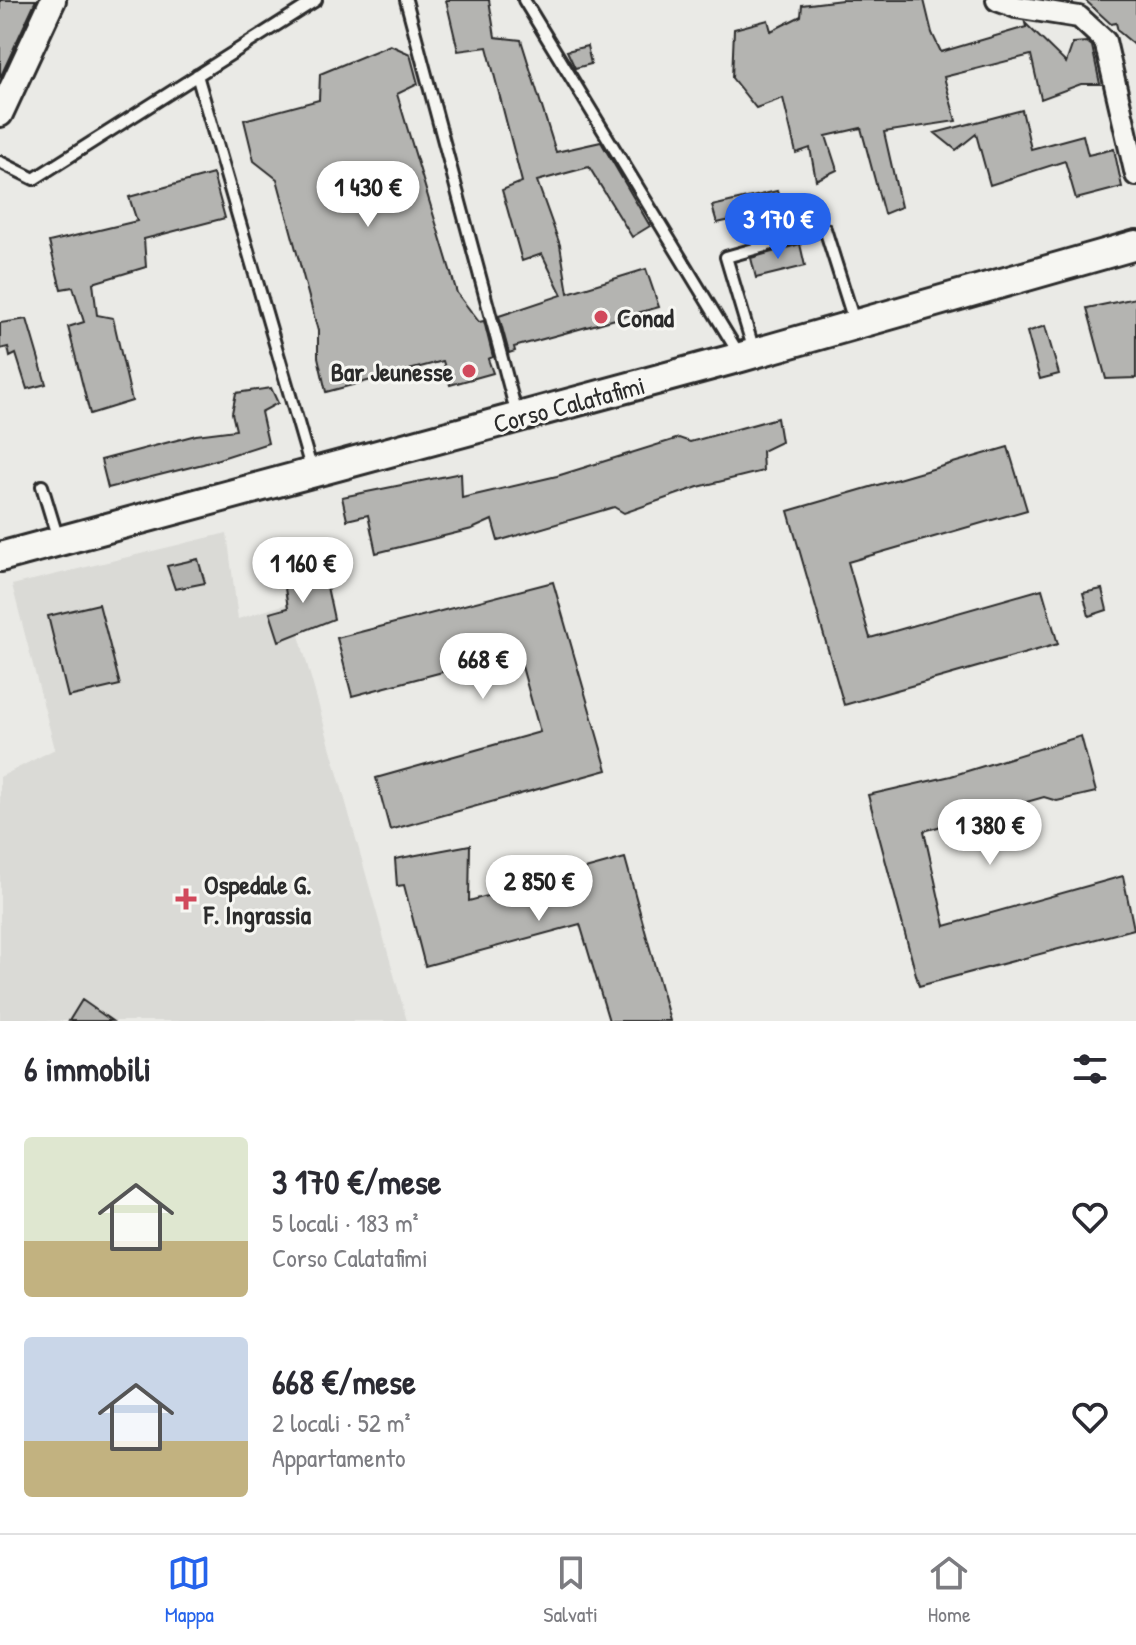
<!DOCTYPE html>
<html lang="it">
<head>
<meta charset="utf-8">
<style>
  :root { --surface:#fff; --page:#f2f2f3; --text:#2b2b33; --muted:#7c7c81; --line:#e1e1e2; --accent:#2563eb }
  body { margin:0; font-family:"Patrick Hand",sans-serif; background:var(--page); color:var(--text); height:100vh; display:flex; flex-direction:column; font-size:30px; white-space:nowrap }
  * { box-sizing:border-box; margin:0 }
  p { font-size:26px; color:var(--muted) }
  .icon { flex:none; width:44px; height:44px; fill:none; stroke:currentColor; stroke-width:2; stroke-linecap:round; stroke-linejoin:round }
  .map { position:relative; height:1021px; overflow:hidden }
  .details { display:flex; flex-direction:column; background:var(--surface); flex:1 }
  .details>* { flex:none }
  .price { position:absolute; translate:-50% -68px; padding:0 18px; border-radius:28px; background:#fff; color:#222; font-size:26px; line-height:52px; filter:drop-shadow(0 2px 4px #0008) }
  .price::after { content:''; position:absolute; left:50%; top:48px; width:24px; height:18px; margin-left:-12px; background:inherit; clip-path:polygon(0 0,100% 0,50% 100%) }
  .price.selected { background:var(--accent); color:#fff }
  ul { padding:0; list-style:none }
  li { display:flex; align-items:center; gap:24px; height:200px; padding:0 24px }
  li span { display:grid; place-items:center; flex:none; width:224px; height:160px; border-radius:8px; color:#555 }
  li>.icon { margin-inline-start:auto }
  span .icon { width:96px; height:96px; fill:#fffc; stroke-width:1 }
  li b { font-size:34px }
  h2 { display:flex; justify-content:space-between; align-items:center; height:96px; padding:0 24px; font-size:34px }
  .dock { display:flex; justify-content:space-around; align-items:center; height:112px; border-top:2px solid var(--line); background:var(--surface); font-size:22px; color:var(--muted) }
  .dock a { display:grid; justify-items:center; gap:4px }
  .dock .selected { color:var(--accent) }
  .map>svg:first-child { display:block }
  .built { fill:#dadad6 }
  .building { fill:#b4b4b1; stroke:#2b2b2b; stroke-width:2 }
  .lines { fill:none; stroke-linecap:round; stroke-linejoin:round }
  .service-casing { stroke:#2b2b2b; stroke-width:16 }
  .minor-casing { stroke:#2b2b2b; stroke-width:26 }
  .tertiary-casing { stroke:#2b2b2b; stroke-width:30 }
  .secondary-casing { stroke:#2b2b2b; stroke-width:34 }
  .service { stroke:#f6f6f2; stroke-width:10 }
  .minor { stroke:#f6f6f2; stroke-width:20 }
  .tertiary { stroke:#f6f6f2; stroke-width:24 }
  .secondary { stroke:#f6f6f2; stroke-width:28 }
  .poi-dot { fill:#d1495b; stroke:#f6f6f2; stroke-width:3 }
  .labels { text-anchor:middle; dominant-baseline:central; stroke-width:6; stroke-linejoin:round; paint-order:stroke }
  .poi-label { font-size:26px; font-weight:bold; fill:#2b2b2b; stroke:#f6f6f2; text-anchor:start }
  .street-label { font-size:26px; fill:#2b2b2b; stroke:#f6f6f2 }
</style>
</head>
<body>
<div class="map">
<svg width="1136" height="1021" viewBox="0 0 1136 1021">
  <rect width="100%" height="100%" fill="#eaeae6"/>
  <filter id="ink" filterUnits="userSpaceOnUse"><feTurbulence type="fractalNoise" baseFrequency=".0125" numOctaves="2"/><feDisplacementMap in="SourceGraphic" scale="16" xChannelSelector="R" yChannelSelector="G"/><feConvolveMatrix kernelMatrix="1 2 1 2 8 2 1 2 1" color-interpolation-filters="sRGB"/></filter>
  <g filter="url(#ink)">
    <path class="built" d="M 227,533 L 238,619 L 290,603 L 407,1021 L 0,1021 L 0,777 L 55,749 L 12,585 Z"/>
    <path class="building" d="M 0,0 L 36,0 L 0,78 Z
      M 446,0 L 489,0 L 495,37 L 521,40 L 556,152 L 601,142 L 650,226 L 632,237 L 589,167 L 537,181 L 560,245 L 568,293 L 646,269 L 659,307 L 514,347 L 515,351 L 509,353 L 499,316 L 562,295 L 542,254 L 522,261 L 502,190 L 522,182 L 487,47 L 458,51 Z
      M 842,0 L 924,0 L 932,33 L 941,52 L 1026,27 L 1025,23 L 1066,63 L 1073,43 L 1087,42 L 1092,46 L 1100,84 L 1081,84 L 1041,99 L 1031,55 L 944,77 L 956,121 L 884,132 L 901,207 L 884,214 L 861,128 L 826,136 L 837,170 L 816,180 L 810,148 L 796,153 L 783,98 L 756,108 L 732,78 L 734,29 L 768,20 L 771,31 L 801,16 L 802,5 Z
      M 1085,0 L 1136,0 L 1136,46 L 1118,31 L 1116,23 L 1111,24 Z
      M 390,45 L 410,54 L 418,84 L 397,94 L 457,293 L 479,322 L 484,321 L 493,357 L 488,359 L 493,373 L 450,385 L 443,361 L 326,392 L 318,357 L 318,331 L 277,179 L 254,161 L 244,120 L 319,100 L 320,74 Z
      M 587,46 L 591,64 L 575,68 L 567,51 Z
      M 1022,110 L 1031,149 L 1083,135 L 1088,155 L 1114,149 L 1122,187 L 1076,199 L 1065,161 L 990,185 L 976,134 L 956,150 L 935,133 Z
      M 213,174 L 225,218 L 144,239 L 146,267 L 93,283 L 97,315 L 113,318 L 132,401 L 90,414 L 68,327 L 84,322 L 73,287 L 61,289 L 49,242 L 137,221 L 129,197 Z
      M 777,191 L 783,208 L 790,206 L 796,229 L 747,243 L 740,218 L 717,223 L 712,206 Z
      M 800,244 L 805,266 L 756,278 L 751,258 Z
      M 1136,298 L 1136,378 L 1106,379 L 1087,308 Z
      M 27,319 L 46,384 L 27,389 L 16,354 L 10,357 L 8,347 L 0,349 L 0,323 Z
      M 1045,326 L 1059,374 L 1040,379 L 1027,332 Z
      M 271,388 L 278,403 L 261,412 L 268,443 L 203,464 L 108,488 L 101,460 L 196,435 L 236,430 L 232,413 L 236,393 Z
      M 777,418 L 781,442 L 762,451 L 763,471 L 698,487 L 624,513 L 614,507 L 498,541 L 492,520 L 472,529 L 376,553 L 368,515 L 347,520 L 342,497 L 461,473 L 462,498 L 557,476 L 679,438 L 690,442 Z
      M 1008,447 L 1027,510 L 848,562 L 870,638 L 1042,589 L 1058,644 L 844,705 L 788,511 Z
      M 198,559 L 205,583 L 175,589 L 167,566 Z
      M 324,573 L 334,619 L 279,641 L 270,613 L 288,608 L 283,575 Z
      M 553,582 L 607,770 L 390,830 L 376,778 L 540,732 L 518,652 L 352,696 L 337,638 Z
      M 1102,589 L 1107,610 L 1089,616 L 1083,593 Z
      M 99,604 L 120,685 L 68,697 L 48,616 Z
      M 1081,736 L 1096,792 L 1057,801 L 1044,797 L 924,831 L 945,926 L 1123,876 L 1134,929 L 919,986 L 868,795 L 951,776 Z
      M 470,845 L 469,901 L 625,858 L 670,1021 L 609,1021 L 580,924 L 425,966 L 404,885 L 397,886 L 395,859 Z
      M 82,1000 L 112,1021 L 69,1021 Z"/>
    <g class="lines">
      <g class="service-casing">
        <path id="service" d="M 406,0 L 517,415
          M 524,0 L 739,354
          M 197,75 L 312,471
          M 0,162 L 34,179 L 316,0
          M 754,351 L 726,257 L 825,229 L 855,324
          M 42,486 L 58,539"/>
      </g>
      <g class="minor-casing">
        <path id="minor" d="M 997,0 L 1016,7 L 1079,17 L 1105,41 L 1136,175"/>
      </g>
      <g class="tertiary-casing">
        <path id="tertiary" d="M 0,114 L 53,0"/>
      </g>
      <g class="secondary-casing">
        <path id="secondary" d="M 0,557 L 741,357 L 1136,245"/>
      </g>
      <use href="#service" class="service"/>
      <use href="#minor" class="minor"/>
      <use href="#tertiary" class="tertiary"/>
      <use href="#secondary" class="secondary"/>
    </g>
  </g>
  <g class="poi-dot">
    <circle cx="601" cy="317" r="8"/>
    <circle cx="469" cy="371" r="8"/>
    <path d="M182 887h8v8h8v8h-8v8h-8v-8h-8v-8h8z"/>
  </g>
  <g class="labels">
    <g class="poi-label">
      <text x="617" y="317">Conad</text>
      <text x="453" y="371" text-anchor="end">Bar Jeunesse</text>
      <text x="204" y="884">Ospedale G.<tspan x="204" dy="30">F. Ingrassia</tspan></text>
    </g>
    <g class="street-label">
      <text transform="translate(569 404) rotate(-15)">Corso Calatafimi</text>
    </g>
  </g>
</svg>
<b class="price" style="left:368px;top:229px">1 430 €</b>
<b class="price selected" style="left:778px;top:261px">3 170 €</b>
<b class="price" style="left:303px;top:605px">1 160 €</b>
<b class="price" style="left:483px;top:701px">668 €</b>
<b class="price" style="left:990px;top:867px">1 380 €</b>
<b class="price" style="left:539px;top:923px">2 850 €</b>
</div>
<section class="details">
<h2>6 immobili<svg class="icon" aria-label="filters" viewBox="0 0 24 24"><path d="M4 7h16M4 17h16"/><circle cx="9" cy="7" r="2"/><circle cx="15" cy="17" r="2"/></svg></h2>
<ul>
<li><span style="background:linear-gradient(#dfe7d0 65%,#c2b280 0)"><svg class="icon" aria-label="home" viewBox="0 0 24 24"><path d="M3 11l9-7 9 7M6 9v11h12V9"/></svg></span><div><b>3 170 €/mese</b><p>5 locali · 183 m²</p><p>Corso Calatafimi</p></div><svg class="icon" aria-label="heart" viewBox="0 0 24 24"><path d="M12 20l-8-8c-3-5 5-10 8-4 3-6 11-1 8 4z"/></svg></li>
<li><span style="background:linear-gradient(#c9d6e8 65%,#c2b280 0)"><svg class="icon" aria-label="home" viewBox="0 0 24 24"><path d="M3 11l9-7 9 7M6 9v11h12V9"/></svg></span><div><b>668 €/mese</b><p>2 locali · 52 m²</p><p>Appartamento</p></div><svg class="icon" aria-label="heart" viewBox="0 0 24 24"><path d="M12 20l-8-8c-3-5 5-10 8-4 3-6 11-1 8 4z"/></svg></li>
</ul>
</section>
<nav class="dock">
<a class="selected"><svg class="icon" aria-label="map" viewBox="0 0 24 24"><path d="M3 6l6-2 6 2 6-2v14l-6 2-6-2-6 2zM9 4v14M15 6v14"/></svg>Mappa</a>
<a><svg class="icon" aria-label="saved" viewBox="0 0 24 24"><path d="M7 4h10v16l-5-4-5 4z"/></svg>Salvati</a>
<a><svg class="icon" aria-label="home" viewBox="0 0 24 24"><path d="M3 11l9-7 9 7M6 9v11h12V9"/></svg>Home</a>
</nav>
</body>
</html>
